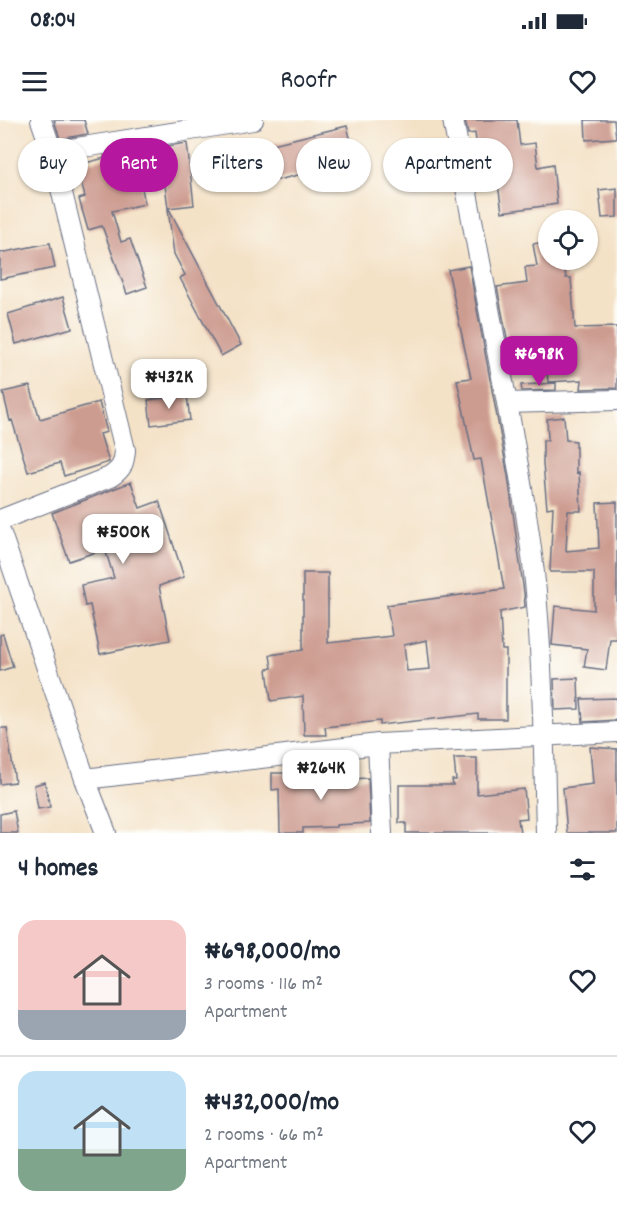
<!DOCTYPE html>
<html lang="en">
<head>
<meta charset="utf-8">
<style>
  :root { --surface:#fff; --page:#f2f2f3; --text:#1f2937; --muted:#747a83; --line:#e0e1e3; --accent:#b5179e }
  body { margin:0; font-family:Dekko,sans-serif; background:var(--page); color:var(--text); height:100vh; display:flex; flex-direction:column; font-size:22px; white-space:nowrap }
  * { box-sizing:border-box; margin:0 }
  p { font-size:20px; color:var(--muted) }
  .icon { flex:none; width:33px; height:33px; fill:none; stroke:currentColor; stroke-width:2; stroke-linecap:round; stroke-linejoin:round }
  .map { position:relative; height:713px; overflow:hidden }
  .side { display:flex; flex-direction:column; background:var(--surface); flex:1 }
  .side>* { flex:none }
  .banner { position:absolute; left:18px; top:18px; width:582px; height:54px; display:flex; gap:12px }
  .controls { position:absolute; left:538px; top:90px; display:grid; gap:12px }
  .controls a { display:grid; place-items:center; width:60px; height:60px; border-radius:50%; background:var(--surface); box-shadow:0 2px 4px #0004; font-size:30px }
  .price { position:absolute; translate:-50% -51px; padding:0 14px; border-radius:12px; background:#fff; color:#222; font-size:20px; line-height:39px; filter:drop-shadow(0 2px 3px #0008) }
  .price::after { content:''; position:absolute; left:50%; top:36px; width:18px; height:14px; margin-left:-9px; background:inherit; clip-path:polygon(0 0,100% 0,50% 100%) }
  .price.current { background:var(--accent); color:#fff }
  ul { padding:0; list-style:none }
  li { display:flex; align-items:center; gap:18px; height:150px; padding:0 18px }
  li+li { border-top:2px solid var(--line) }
  li span { display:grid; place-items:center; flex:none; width:168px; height:120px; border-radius:18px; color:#555 }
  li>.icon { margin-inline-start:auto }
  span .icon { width:72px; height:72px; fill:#fffc; stroke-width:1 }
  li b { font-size:26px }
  h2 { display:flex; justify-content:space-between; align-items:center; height:72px; padding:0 18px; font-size:26px }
  .tag { padding:0 21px; border-radius:27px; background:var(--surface); box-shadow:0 2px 4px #0004; font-size:21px; line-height:54px }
  .tag.current { background:var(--accent); color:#fff }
  .status { display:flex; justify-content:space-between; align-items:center; height:42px; padding:0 30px; background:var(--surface); direction:ltr }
  .status svg { height:16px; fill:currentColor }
  header { display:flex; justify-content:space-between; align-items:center; height:78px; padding:0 18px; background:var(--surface); font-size:27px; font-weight:600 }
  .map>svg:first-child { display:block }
  .building { fill:#cd9c91; fill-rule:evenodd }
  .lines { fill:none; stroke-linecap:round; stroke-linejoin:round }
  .minor-casing { stroke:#676e83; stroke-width:22 }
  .minor { stroke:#fff; stroke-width:20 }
</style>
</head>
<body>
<div class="status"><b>08:04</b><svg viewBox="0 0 49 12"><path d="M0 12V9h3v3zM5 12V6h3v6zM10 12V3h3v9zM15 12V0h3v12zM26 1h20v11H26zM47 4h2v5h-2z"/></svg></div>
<header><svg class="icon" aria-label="menu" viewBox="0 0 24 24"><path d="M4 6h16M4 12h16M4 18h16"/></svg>Roofr<svg class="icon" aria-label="heart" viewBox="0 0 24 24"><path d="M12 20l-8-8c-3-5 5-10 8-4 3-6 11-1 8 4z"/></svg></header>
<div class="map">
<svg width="617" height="713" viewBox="0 0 617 713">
  <rect width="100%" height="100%" fill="#fdfcf7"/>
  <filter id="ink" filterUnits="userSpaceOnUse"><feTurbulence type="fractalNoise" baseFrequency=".0167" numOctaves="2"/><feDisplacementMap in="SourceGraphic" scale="12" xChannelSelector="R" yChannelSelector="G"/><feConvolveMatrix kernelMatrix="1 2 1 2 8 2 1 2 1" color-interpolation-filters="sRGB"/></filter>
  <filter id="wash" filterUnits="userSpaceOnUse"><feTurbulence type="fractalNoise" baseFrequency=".008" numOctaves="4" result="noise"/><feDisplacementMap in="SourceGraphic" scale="24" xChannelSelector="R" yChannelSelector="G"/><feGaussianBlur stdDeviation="1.35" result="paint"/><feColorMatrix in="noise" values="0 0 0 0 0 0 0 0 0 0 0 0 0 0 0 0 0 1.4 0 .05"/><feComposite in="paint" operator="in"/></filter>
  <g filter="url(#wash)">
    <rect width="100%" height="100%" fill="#f4e2c7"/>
    <g id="blocks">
      <path class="building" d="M 54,0 L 84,0 L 88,14 L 60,19 Z
        M 465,0 L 517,0 L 520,25 L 535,23 L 538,47 L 553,44 L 557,84 L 502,92 L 494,36 L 478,37 L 475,13 L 468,14 Z
        M 585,0 L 614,0 L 616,18 L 586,20 Z
        M 347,6 L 356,41 L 265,63 L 256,28 Z
        M 187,23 L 194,85 L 168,88 L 160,27 Z
        M 135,31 L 145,84 L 112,91 L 121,122 L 130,119 L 147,167 L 127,174 L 102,106 L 88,110 L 79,79 L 85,77 L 77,45 L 105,38 L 104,36 Z
        M 617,68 L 617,97 L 602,98 L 599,70 Z
        M 168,89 L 169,89 L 241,225 L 221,236 L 180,158 L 185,155 L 174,134 Z
        M 549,121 L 549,140 L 563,140 L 566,158 L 571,158 L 575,208 L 617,207 L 617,268 L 581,269 L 582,260 L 548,262 L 545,230 L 510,233 L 497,167 L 527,163 L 525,147 L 537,146 L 533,124 Z
        M 50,123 L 55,148 L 0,159 L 0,133 Z
        M 469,146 L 508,356 L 524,473 L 525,487 L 500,492 L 502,530 L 506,530 L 506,599 L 478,599 L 478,594 L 380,605 L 380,601 L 325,607 L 326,615 L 304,615 L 303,576 L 271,581 L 267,549 L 272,548 L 270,535 L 303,530 L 303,453 L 328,453 L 328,523 L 392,516 L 387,485 L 504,469 L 481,339 L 474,340 L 457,260 L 471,258 L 448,150 ZM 427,520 L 430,549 L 407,551 L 404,525 Z
        M 63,177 L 72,208 L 16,224 L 8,194 Z
        M 556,263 L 556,270 L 522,271 L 521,265 Z
        M 30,266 L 40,299 L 99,282 L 107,312 L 100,314 L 109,342 L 64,356 L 60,343 L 28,352 L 12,300 L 10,301 L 3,272 Z
        M 187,275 L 190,300 L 151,305 L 148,280 Z
        M 564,297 L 566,320 L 576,321 L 576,353 L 579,352 L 581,391 L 568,391 L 566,431 L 599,428 L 597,383 L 617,382 L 617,519 L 610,519 L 606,550 L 584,547 L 587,529 L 552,525 L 555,486 L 594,490 L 594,452 L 550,452 L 553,387 L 547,388 L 543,344 L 543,320 L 548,320 L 547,299 Z
        M 131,362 L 140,388 L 159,381 L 184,457 L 159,466 L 170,520 L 100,534 L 90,485 L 85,486 L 81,465 L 114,458 L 105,429 L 69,441 L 52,393 Z
        M 3,514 L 13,547 L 0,551 L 0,515 Z
        M 578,558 L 579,589 L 555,590 L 554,559 Z
        M 617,578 L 617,600 L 583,602 L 581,579 Z
        M 0,608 L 7,608 L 15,662 L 0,664 Z
        M 590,627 L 617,629 L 617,713 L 567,713 L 563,668 L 593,664 Z
        M 454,638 L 477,638 L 477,674 L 524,669 L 527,698 L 518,699 L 520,713 L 406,713 L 406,703 L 399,703 L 399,665 L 453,665 L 452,660 L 456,660 Z
        M 327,642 L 330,660 L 368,658 L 370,703 L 336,705 L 336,707 L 303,708 L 303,713 L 280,713 L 279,669 L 272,670 L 272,653 L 286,653 L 286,661 L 313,661 L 311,644 Z
        M 45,662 L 50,687 L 38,689 L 34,665 Z
        M 14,691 L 18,713 L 0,713 L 0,694 Z"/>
    </g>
  </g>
  <g filter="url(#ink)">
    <use href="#blocks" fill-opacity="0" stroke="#676e83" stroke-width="1.5"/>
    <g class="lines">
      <g class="minor-casing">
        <path id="minor" d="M 453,0 L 507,283 L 617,280
          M 52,32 L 253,0
          M 507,283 C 518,346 530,408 536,472 C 543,552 544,633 546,713
          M 0,400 L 110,357 C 122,349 124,344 125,330 L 52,32 L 41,0
          M 0,411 L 85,659 L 106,713
          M 378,624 L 382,713
          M 85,659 L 378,624 L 617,612"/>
      </g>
      <use href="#minor" class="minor"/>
    </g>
  </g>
</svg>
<div class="controls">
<a><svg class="icon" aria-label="locate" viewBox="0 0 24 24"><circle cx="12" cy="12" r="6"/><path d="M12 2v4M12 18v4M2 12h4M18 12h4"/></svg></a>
</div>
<b class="price current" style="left:539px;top:267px">₦698K</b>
<b class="price" style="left:169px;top:290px">₦432K</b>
<b class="price" style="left:123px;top:445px">₦500K</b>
<b class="price" style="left:321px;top:681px">₦264K</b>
<div class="banner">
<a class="tag">Buy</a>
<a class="tag current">Rent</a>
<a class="tag">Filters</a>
<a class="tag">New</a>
<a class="tag">Apartment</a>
</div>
</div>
<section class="side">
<h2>4 homes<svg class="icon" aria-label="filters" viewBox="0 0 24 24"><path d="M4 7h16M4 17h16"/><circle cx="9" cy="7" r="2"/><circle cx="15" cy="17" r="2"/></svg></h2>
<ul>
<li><span style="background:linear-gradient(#f6c9c9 75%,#9aa5b1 0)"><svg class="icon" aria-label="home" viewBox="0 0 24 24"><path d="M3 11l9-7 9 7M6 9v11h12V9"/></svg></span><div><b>₦698,000/mo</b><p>3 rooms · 116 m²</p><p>Apartment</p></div><svg class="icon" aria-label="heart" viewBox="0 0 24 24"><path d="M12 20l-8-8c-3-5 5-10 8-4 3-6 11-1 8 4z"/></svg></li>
<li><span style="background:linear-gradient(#bfe0f5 65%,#7fa58c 0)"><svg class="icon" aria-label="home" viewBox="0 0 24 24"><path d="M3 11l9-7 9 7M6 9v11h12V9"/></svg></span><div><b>₦432,000/mo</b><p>2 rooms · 66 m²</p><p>Apartment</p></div><svg class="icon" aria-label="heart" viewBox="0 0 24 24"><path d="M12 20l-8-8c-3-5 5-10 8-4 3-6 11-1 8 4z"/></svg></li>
</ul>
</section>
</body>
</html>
